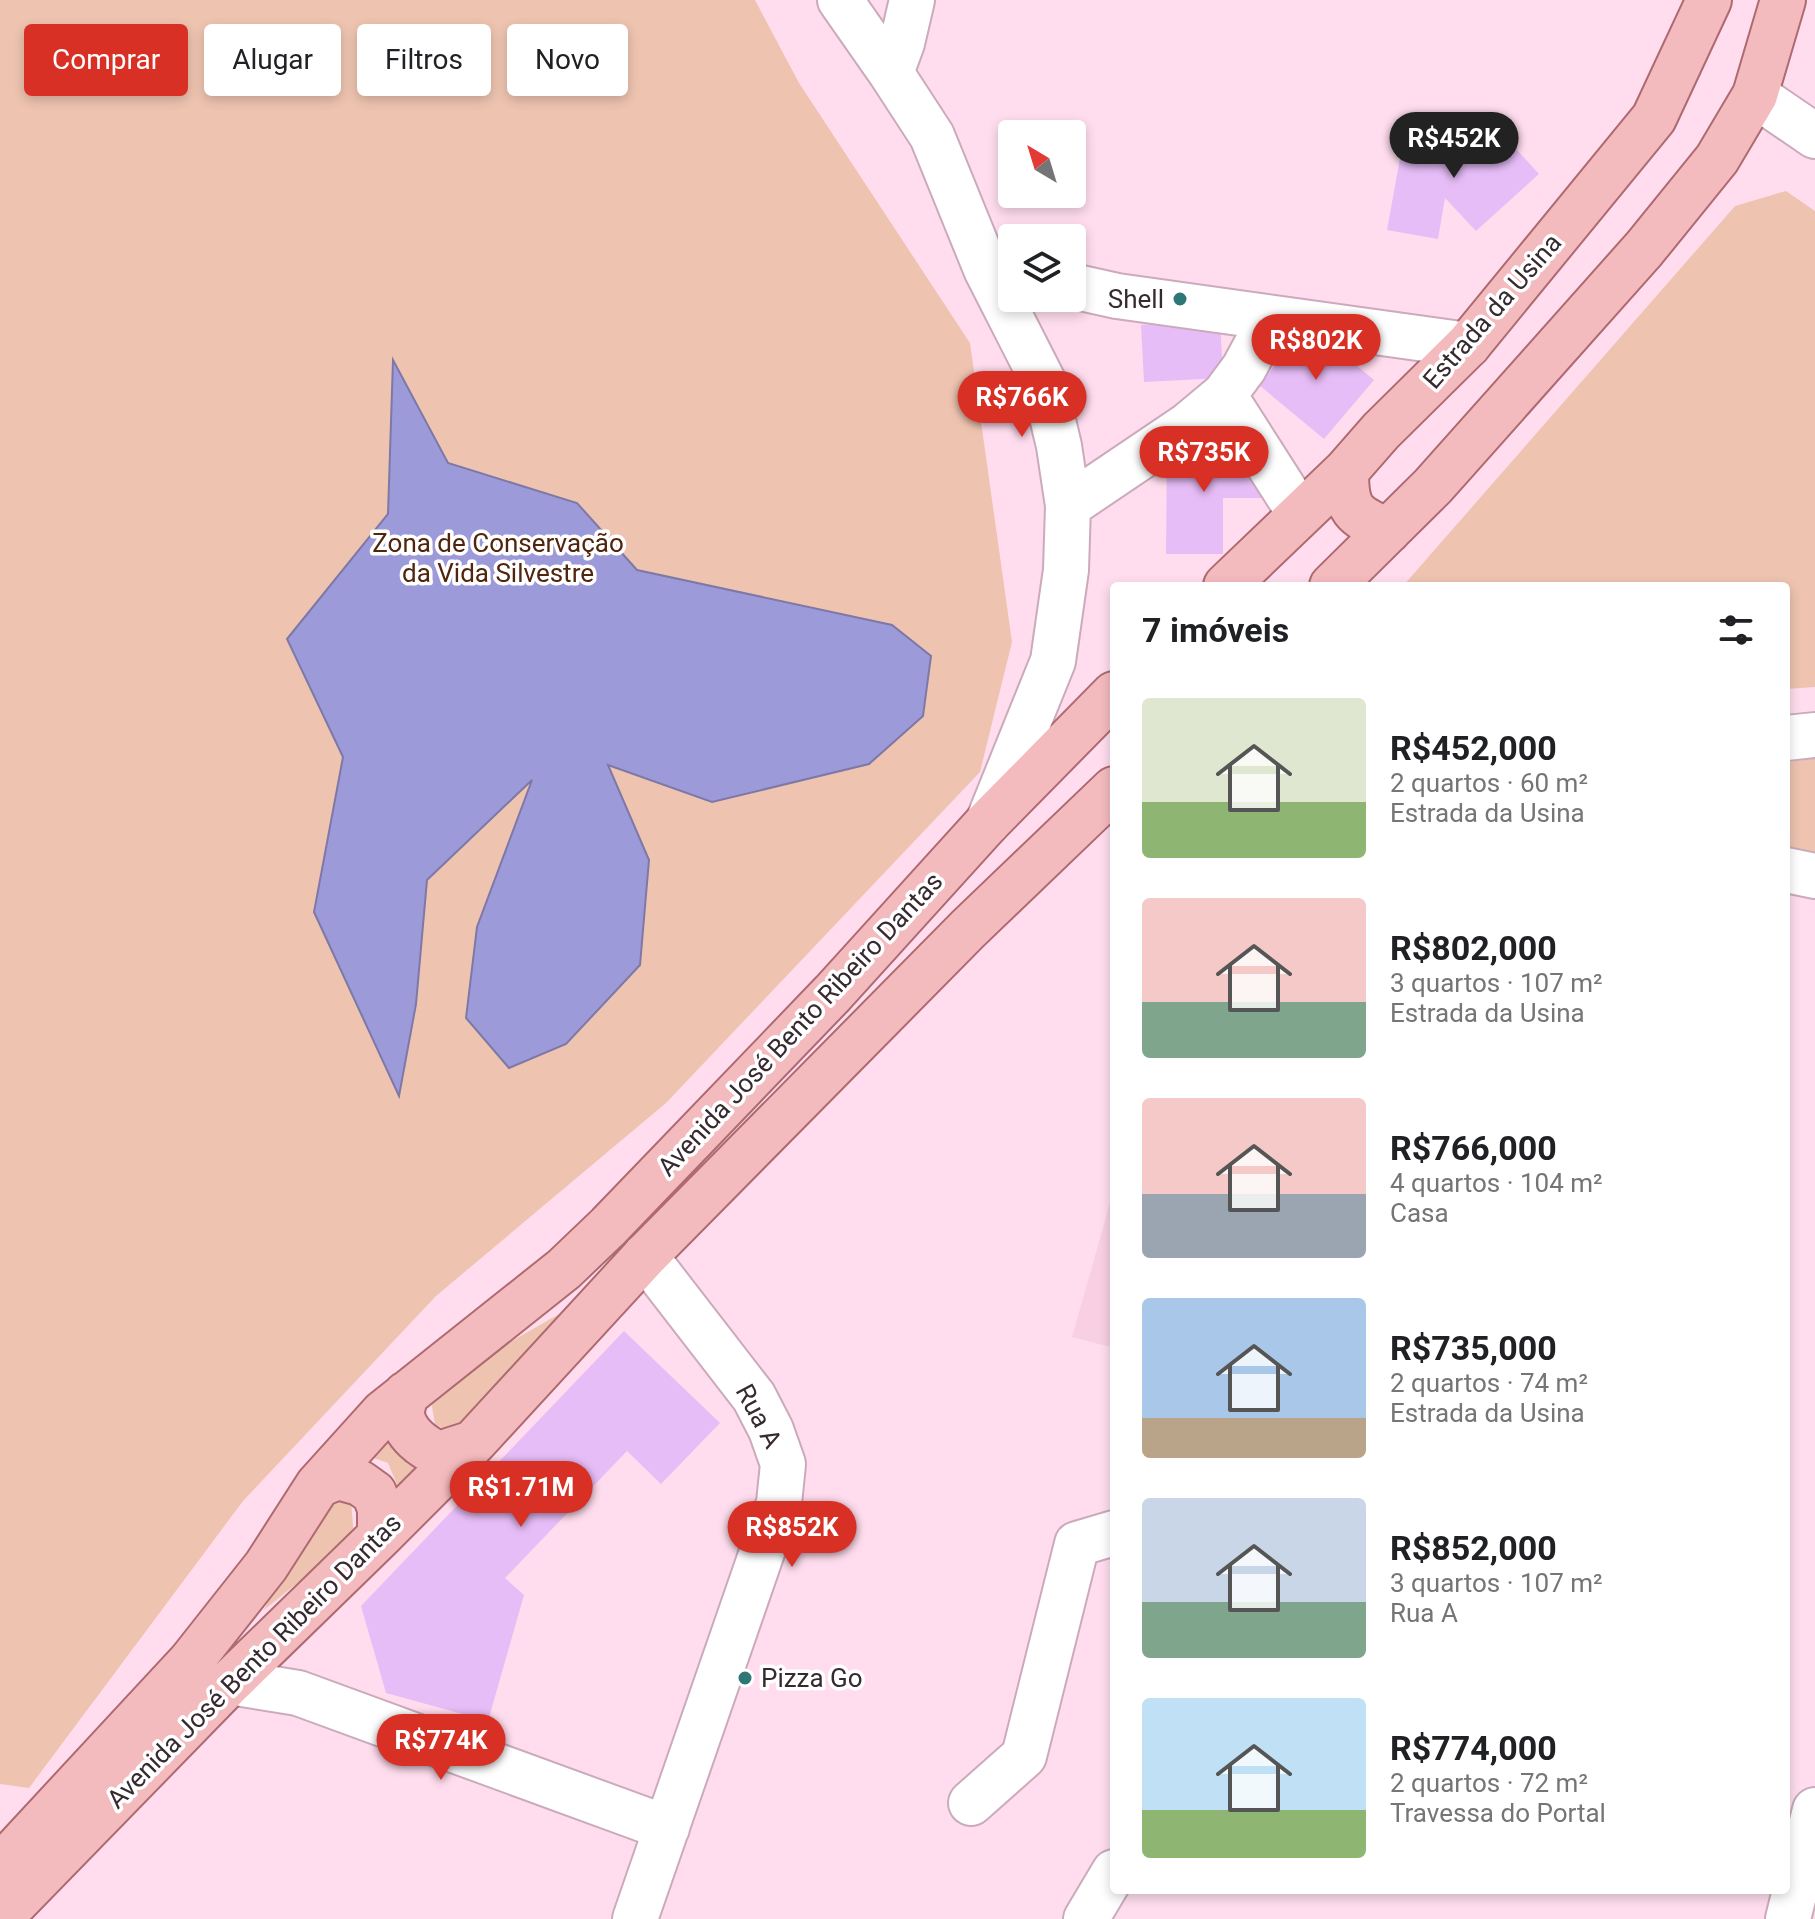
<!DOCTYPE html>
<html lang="pt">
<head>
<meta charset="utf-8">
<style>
  :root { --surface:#fff; --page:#f6f6f6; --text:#202124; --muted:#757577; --accent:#d93025 }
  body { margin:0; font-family:Roboto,sans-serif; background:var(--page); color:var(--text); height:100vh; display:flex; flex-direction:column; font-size:30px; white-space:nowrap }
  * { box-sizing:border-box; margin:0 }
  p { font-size:26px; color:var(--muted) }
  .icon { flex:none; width:44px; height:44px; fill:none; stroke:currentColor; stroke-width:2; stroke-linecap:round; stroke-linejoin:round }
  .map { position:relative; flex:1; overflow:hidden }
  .drawer { position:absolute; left:1110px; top:582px; width:680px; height:1312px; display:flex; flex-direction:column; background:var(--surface); border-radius:8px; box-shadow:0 4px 12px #0003 }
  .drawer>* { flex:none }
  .guide { position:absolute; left:24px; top:24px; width:760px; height:72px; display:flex; gap:16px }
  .needle { width:52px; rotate:322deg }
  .controls { position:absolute; left:998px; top:120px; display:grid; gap:16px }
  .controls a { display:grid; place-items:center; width:88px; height:88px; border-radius:8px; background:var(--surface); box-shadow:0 4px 12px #0003; font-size:40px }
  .price { position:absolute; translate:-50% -68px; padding:0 18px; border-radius:28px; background:var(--accent); color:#fff; font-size:26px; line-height:52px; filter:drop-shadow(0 2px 4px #0008) }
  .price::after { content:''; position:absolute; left:50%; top:48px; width:24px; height:18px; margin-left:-12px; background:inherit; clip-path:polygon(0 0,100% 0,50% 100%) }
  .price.on { background:#222; color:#fff }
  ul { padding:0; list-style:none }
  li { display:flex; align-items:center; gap:24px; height:200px; padding:0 32px }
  li span { display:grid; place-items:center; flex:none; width:224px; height:160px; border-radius:8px; color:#555 }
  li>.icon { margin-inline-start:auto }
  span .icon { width:96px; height:96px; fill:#fffc; stroke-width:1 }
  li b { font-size:34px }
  h2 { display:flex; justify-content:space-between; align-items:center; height:96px; padding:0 32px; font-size:34px }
  .chip { padding:0 28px; border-radius:8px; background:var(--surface); box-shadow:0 4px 12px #0003; font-size:28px; line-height:72px }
  .chip.on { background:var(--accent); color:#fff }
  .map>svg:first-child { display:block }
  .built { fill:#f8cfe3 }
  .green { fill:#eec4b0 }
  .water { fill:#9d9ada; stroke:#7e78a7; stroke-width:2 }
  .building { fill:#e7bdf8 }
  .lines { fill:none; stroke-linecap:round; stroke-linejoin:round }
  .minor-casing { stroke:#cbabbb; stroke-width:48 }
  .major-casing { stroke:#ad6a70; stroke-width:48 }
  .minor { stroke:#fff; stroke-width:44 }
  .major { stroke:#f4bbbe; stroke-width:44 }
  .poi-dot { fill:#2d7777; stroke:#fff; stroke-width:3 }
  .labels { text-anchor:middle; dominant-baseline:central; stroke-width:7; stroke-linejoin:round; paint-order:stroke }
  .poi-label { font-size:26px; fill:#362a30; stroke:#fff; text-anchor:end }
  .street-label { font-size:26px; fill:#362a30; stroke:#fff }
  .park-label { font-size:26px; fill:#51250d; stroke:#fff }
</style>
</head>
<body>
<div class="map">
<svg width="1815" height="1919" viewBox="0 0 1815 1919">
  <rect width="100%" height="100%" fill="#fde"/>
  <path class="built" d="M 1114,1189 L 1114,1348 L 1072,1337 Z"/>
  <path class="green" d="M 0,0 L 755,0 L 799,83 L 970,343 L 1012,642 L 980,772 L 666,1103 L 436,1296 L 243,1501 L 29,1788 L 0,1784 Z
    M 1786,191 L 1815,211 L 1815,687 L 1786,689 L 1786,586 L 1403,586 L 1735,206 Z
    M 1815,759 L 1815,855 L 1786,849 L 1786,762 Z
    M 566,1310 L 473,1428 L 450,1432 L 435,1424 L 432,1407 L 435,1385 Z
    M 386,1426 L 429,1459 L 399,1489 L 388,1463 L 359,1453 Z
    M 336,1499 L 351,1501 L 354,1537 L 264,1610 L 316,1502 Z"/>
  <path class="water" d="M 393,360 L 448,463 L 577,503 L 637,570 L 892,625 L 931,656 L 923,716 L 869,764 L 712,802 L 608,765 L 649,860 L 640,965 L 566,1044 L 509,1068 L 466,1018 L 477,927 L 532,780 L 427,880 L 416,1004 L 399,1096 L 314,912 L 343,757 L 287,639 L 388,514 Z"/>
  <path class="building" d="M 1406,125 L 1456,134 L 1470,150 L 1496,127 L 1539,174 L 1476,231 L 1445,198 L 1438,239 L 1387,230 Z
    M 1220,319 L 1223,378 L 1144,382 L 1141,325 Z
    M 1308,325 L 1374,380 L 1324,439 L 1259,385 Z
    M 1167,443 L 1242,444 L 1242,465 L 1262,465 L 1261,498 L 1223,498 L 1223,554 L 1166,554 Z
    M 624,1331 L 720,1423 L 661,1484 L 627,1451 L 505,1578 L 524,1595 L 488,1721 L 386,1693 L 361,1606 Z"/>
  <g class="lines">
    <g class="minor-casing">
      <path id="minor" d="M 840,0 L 891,73 L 932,136 L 986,269 L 1044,383 L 1059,446 L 1068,506 L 1066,570 L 1053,661 L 988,822
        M 891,73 L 902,43 L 912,0
        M 1755,95 L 1815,136
        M 1072,286 L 1117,296 L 1468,345
        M 1224,395 L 1300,514
        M 1068,506 L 1188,425 L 1224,395 L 1244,368 L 1271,318
        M 1786,738 L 1815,735
        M 1786,870 L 1815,876
        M 230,1682 L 298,1693 L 667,1828
        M 971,1803 L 1024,1756 L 1077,1544 L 1114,1533
        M 635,1919 L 779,1503 L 783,1464 L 771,1430 L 754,1397 L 645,1256
        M 1086,1919 L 1114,1872
        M 1788,1919 L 1815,1810"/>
    </g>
    <g class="major-casing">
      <path id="major" d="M 1346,471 C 1346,511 1353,515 1388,531
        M 1226,586 L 1346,471 L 1381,431 L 1468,345 L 1654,118 L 1709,0
        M 1332,586 L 1433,486 L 1644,249 L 1717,159 L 1755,95 L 1783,0
        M 406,1394 C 405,1400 401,1409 402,1415 C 405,1434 423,1447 439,1454 L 473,1443
        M 318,1485 L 338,1477 L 360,1483 L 374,1493 L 380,1508 L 380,1536
        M 0,1867 L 191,1661 L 266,1566 L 318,1485 L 383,1413 L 564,1269 L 609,1226 L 833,993 L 988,822 L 1114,694
        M 0,1918 L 230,1682 L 380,1536 L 473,1443 L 645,1256 L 968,929 L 1114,789"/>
    </g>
    <use href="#minor" class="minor"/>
    <use href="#major" class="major"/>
  </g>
  <g class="poi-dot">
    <circle cx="1180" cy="299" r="8"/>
    <circle cx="745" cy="1678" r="8"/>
  </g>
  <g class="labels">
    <g class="poi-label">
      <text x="1164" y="299">Shell</text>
      <text x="761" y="1678" text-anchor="start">Pizza Go</text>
    </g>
    <g class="street-label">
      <text transform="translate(1492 311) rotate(-49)">Estrada da Usina</text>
      <text transform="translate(800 1024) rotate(-47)">Avenida José Bento Ribeiro Dantas</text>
      <text transform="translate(759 1416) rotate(62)">Rua A</text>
      <text transform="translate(254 1661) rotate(-45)">Avenida José Bento Ribeiro Dantas</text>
    </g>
    <g class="park-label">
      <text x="498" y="543">Zona de Conservação<tspan x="498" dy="30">da Vida Silvestre</tspan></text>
    </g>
  </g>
</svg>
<div class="controls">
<a><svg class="needle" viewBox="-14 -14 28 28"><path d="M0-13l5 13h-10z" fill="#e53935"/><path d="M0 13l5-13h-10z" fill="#757577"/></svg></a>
<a><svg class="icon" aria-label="layers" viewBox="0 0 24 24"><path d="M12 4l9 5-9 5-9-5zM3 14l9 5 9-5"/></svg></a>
</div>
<b class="price on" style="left:1454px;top:180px">R$452K</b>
<b class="price" style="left:1316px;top:382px">R$802K</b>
<b class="price" style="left:1022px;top:439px">R$766K</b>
<b class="price" style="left:1204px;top:494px">R$735K</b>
<b class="price" style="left:521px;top:1529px">R$1.71M</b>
<b class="price" style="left:792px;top:1569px">R$852K</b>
<b class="price" style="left:441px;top:1782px">R$774K</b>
<div class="guide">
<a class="chip on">Comprar</a>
<a class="chip">Alugar</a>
<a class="chip">Filtros</a>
<a class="chip">Novo</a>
</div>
<section class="drawer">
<h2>7 imóveis<svg class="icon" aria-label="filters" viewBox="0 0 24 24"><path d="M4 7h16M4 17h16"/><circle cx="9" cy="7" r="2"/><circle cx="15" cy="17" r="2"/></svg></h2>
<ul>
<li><span style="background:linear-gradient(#dfe7d0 65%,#8fb573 0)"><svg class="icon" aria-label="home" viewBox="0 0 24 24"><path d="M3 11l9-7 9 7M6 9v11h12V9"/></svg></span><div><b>R$452,000</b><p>2 quartos · 60 m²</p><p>Estrada da Usina</p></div></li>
<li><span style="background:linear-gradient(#f6c9c9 65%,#7fa58c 0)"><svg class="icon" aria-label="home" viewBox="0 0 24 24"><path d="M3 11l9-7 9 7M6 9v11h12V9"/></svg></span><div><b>R$802,000</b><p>3 quartos · 107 m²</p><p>Estrada da Usina</p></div></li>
<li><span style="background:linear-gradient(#f6c9c9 60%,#9aa5b1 0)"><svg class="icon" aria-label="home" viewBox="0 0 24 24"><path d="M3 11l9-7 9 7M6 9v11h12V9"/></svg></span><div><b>R$766,000</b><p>4 quartos · 104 m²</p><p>Casa</p></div></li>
<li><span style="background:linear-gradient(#a9c7e8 75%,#b9a48a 0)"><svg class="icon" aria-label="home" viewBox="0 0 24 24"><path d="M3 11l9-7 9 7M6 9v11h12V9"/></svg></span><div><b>R$735,000</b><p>2 quartos · 74 m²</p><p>Estrada da Usina</p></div></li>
<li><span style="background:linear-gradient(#c9d6e8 65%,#7fa58c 0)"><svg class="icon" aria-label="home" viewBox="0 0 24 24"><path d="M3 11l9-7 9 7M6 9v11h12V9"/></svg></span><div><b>R$852,000</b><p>3 quartos · 107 m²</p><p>Rua A</p></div></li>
<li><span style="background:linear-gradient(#bfe0f5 70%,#8fb573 0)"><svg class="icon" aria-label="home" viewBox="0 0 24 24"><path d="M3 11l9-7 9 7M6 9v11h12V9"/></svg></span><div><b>R$774,000</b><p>2 quartos · 72 m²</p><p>Travessa do Portal</p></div></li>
</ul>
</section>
</div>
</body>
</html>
